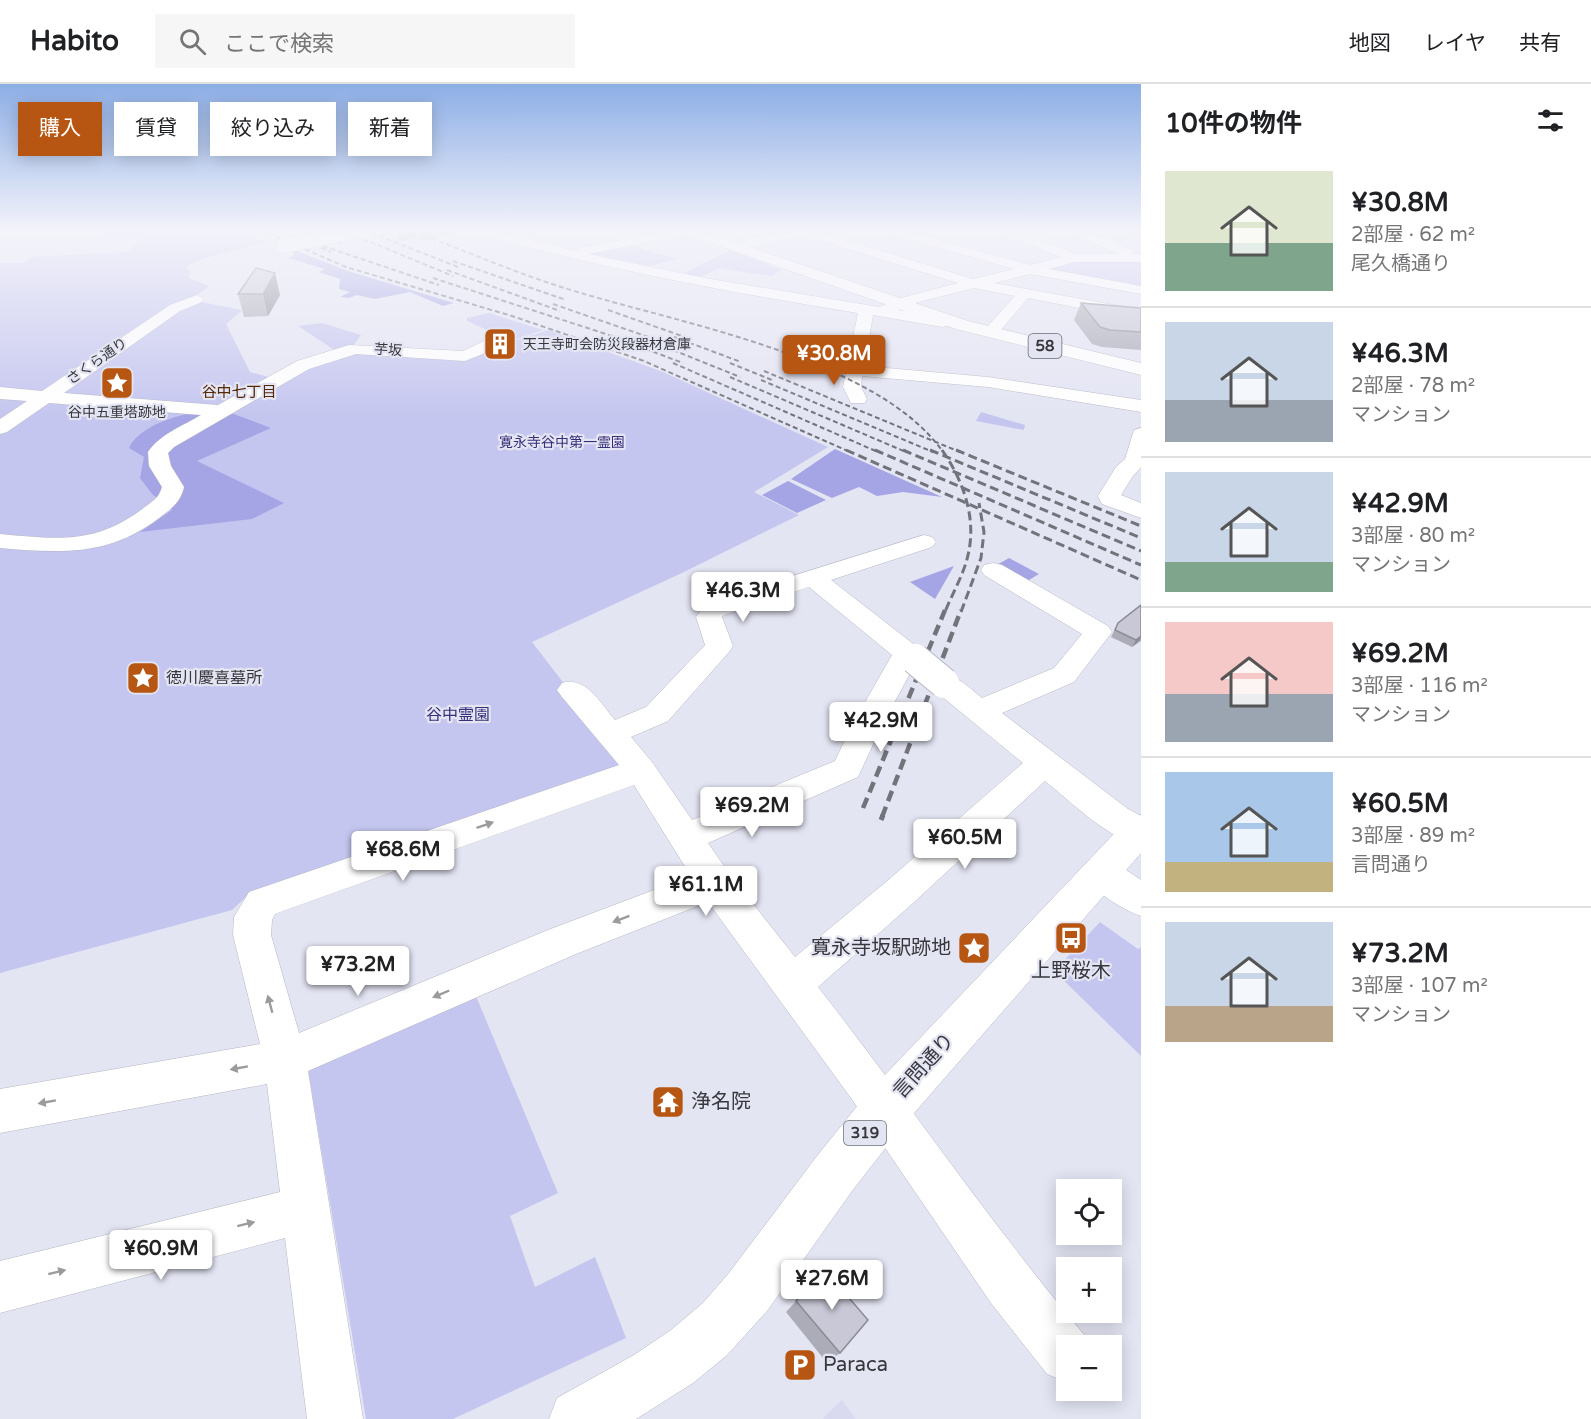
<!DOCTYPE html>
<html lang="ja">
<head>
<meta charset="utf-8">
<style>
  :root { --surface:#fff; --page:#f6f6f6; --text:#202124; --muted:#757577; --line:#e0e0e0; --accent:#b65612 }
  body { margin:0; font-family:"Varela Round","Noto Sans JP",sans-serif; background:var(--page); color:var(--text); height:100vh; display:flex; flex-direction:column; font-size:22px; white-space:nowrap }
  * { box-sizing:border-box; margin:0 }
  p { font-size:20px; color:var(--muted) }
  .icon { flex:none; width:33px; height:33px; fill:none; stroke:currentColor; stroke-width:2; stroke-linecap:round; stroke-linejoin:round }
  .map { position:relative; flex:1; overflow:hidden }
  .details { display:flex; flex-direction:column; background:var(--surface); width:450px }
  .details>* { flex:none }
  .guide { position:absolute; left:18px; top:18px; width:570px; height:54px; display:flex; gap:12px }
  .fabs { position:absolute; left:1056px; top:1095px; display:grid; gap:12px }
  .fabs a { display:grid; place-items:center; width:66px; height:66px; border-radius:0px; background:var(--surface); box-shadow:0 3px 15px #0003; font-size:30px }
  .price { position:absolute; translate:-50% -51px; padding:0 14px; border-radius:6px; background:#fff; color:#222; font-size:20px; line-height:39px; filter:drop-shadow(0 2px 3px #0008) }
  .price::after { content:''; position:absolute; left:50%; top:36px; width:18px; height:14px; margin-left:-9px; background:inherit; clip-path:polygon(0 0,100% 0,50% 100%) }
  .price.selected { background:var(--accent); color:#fff }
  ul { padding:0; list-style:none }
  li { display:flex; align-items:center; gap:18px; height:150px; padding:0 24px }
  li+li { border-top:2px solid var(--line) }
  li span { display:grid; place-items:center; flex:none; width:168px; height:120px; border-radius:0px; color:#555 }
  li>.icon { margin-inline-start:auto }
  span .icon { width:72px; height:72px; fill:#fffc; stroke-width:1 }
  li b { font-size:26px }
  h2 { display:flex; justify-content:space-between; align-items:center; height:72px; padding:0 24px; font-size:26px }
  .pill { padding:0 21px; border-radius:0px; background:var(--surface); box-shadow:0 3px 15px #0003; font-size:21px; line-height:54px }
  .pill.selected { background:var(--accent); color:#fff }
  header { display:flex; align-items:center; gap:36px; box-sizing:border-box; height:84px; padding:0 30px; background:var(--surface); border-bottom:2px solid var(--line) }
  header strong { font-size:28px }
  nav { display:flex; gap:33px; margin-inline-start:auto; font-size:21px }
  .search { width:420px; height:54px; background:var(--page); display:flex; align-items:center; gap:15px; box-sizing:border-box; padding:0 21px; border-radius:0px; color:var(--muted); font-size:22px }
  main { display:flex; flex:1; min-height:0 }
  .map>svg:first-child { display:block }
  .built { fill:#d9daef }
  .green { fill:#c5c6ef }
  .forest { fill:#a5a5e5 }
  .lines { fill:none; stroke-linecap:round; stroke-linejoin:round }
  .minor-casing { stroke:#b6b7c5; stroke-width:1 }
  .major-casing { stroke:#b6b7c5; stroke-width:1 }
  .minor { fill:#fff; fill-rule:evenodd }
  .major { fill:#fff; fill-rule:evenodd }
  .rail-far3 { stroke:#72737b; stroke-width:2; stroke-dasharray:5 3; stroke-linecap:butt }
  .rail-far2 { stroke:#72737b; stroke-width:3; stroke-dasharray:9 4.5; stroke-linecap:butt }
  .rail-far1 { stroke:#72737b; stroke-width:4.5; stroke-dasharray:11 6; stroke-linecap:butt }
  .rail { stroke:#72737b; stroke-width:5; stroke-dasharray:14 8; stroke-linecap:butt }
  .minor-bridge-far1-casing { stroke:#b6b7c5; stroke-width:15; stroke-linecap:butt }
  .minor-bridge-casing { stroke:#b6b7c5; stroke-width:32; stroke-linecap:butt }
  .minor-bridge-far1 { stroke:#fff; stroke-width:14 }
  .minor-bridge { stroke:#fff; stroke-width:30 }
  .wall { fill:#acacb8 }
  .shaded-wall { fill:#8c8c96 }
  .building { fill:#c8c8d6; stroke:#8c8c96; stroke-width:1.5 }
  .oneway { fill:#9b9b9e }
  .labels { text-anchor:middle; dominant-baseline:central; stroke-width:4.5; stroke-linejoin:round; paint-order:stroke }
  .far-poi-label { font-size:14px; fill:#37373d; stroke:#e4e5f3; text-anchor:start }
  .far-street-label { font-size:14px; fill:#37373d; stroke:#e4e5f3 }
  .far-park-label { font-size:14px; fill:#382f79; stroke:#e4e5f3 }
  .shield { fill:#e4e5f3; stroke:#6b6b74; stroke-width:1.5 }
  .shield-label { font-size:15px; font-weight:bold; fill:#37373d }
  .far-neighbourhood-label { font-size:15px; fill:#56280a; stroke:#e4e5f3 }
  .poi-label { font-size:16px; fill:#37373d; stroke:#e4e5f3; text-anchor:start }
  .park-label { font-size:16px; fill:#382f79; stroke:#e4e5f3 }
  .near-poi-label { font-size:20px; fill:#37373d; stroke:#e4e5f3; text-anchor:start }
  .near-street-label { font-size:20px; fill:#37373d; stroke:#e4e5f3 }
</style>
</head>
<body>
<header>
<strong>Habito</strong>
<div class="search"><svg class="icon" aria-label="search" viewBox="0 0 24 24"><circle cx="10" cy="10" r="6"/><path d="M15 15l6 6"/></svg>ここで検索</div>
<nav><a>地図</a><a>レイヤ</a><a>共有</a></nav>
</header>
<main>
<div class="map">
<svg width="1141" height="1335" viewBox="0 0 1141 1335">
  <rect width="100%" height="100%" fill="#e4e5f3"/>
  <path class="built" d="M 842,1316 L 856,1335 L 822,1335 Z"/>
  <path class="green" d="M 107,146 L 240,146 L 246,148 L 241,149 L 266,158 L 202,175 L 186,182 L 190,189 L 189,194 L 209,202 L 191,216 L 242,226 L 226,240 L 250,288 L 272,294 L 355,268 L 462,274 L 548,246 L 663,288 L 828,363 L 754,408 L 799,431 L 682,489 L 532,558 L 626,680 L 246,813 L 232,826 L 0,889 L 0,179 L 23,179 L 31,173 L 129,168 L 143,150 L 104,151 Z
    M 629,161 L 677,175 L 649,182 L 589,170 Z
    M 730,166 L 782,186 L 771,192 L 719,184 L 701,193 L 682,190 Z
    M 1080,176 L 1141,176 L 1141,204 L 1045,185 Z
    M 489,229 L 543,246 L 511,257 L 467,237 L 467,234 Z
    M 322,239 L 361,251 L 353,262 L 336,267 L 298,242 Z
    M 981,328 L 1025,341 L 1024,346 L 976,337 Z
    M 1100,838 L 1138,865 L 1141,863 L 1141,972 L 1054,887 Z
    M 476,912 L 558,1109 L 510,1132 L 535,1203 L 595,1173 L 626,1254 L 453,1335 L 366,1335 L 308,986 Z"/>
  <path class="forest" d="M 292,165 L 348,187 L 454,219 L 443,222 L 410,208 L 375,215 L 357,211 L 349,214 L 340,213 L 350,208 L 339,205 L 340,195 L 319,188 L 325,185 L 288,174 L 294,171 Z
    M 197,328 L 234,330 L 271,344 L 197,377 L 284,419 L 252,435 L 140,448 L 172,426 L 152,410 L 140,394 L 144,373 L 129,364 C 138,343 176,331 197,328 Z
    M 835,365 L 942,413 L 903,408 L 877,412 L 859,403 L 832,414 L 791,395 Z
    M 788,397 L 826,416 L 797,429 L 762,411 Z
    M 1009,474 L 1039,490 L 1024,499 L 993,483 Z
    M 954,482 L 935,515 L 910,498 Z"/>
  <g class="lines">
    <g class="minor-casing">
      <path id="minor" d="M 475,146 L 493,146 L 579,168 L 580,164 L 585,163 L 674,146 L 696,146 L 690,150 L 588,170 L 710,195 L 879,223 L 901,214 L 958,199 L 803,151 L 736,166 L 729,162 L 731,159 L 790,146 L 827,146 L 823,149 L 973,195 L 1014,185 L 887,149 L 885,146 L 903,146 L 1030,181 L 1061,173 L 1000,149 L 998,146 L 1014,146 L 1077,170 L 1119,170 L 1072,149 L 1070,146 L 1141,146 L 1141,150 L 1097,151 L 1133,166 L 1134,170 L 1141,170 L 1141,178 L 1075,178 L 1049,185 L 1141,202 L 1141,210 L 1030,190 L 994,199 L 1141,226 L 1141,236 L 1028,214 L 1000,247 L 994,249 L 986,244 L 1015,212 L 974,204 L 911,220 L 898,226 L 955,234 L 957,237 L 955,240 L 942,243 L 873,231 L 864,282 L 988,293 L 1141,316 L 1141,328 L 988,303 L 862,292 L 861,303 L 867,315 L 865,319 L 851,319 L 843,303 L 858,229 C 729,208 602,185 477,149 Z
        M 197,211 L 204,215 L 202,218 L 180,227 L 64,309 L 218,321 L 297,277 L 349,261 L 463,267 L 488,255 L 491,252 L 503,252 L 505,255 L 500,263 L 465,277 L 356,270 L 309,285 L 174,363 L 168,369 L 171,382 L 184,403 C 180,419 172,424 159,434 C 108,473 60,469 0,464 L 0,450 C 56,455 93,461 141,426 C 151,418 159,415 162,403 L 149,382 L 148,368 C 160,350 183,342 201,331 L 49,319 L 7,348 L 0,350 L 0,335 L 27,317 L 0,315 L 0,303 L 42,307 L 170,221 Z
        M 1141,344 L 1141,383 L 1133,392 L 1121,411 L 1141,419 L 1141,434 L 1102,420 L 1098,412 L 1116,383 L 1125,375 L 1134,346 Z
        M 924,451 L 932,453 L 936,458 L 932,463 L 831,496 L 925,569 L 929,575 L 925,581 L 913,584 L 882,641 L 858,693 L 708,759 L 728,788 L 795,873 L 886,798 L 1023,679 L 934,606 L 930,599 L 934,592 C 954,587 967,602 982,614 L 1054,584 L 1082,550 L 984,491 L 981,486 L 984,481 L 993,479 L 1002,481 L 1108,542 L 1112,548 L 1074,598 L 1002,629 L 1128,725 L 1141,732 L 1141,760 C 1112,759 1068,715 1045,697 L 912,820 L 818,903 C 908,1018 991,1140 1085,1252 L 1089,1262 L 1066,1262 L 1066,1298 L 1047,1290 L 991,1219 L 851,1014 L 708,818 L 576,870 L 308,987 L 363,1335 L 307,1335 L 285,1154 L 0,1229 L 0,1177 L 280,1108 L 267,1000 L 0,1049 L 0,1005 L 260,960 L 233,851 L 234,833 L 249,808 L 619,681 L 562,613 L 557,606 L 562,599 C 586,592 600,619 615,636 L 646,623 L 705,561 L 696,533 L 706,519 ZM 809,503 L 892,571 L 852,641 L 835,677 L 692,736 L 652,678 L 631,653 L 668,637 L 729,568 L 733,562 L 722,533 L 724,531 ZM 634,701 L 691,792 L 548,846 L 299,949 L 271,851 L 272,836 L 275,830 Z
        M 1101,773 L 1114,778 L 1141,796 L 1141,832 C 1120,824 1093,808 1083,788 L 1088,778 Z"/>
    </g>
    <g class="major-casing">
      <path id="major" d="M 682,146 L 699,146 L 968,237 L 1141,279 L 1141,291 L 956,245 L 683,149 Z
        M 1141,731 L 1141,769 L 901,1044 L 852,1107 L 767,1227 L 727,1271 L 693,1299 L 636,1335 L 549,1335 L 557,1314 L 634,1271 L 671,1246 L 703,1219 L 729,1189 L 817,1072 L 867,1010 L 1128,735 Z"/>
    </g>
    <use href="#minor" class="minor"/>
    <use href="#major" class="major"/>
    <path class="rail-far3" d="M 261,146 L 346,183 L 512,232 L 644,277 L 850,368
      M 308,146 L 341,159
      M 341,146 L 453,192
      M 364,146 L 458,183
      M 409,146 C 466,167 522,192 581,209 C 684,240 879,276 943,368
      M 292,151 L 331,168
      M 323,162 L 439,201
      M 453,177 L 566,216
      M 447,186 L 560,227
      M 433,194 L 606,250 L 683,279
      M 553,220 L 683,265
      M 608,226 L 682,252
      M 674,253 L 741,278
      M 673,266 L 740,293
      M 673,279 L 878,368
      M 730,279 L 772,296
      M 764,287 L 960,368
      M 730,293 L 906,368
      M 761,296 L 933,368"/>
    <path class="rail-far2" d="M 846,366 L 1141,496
      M 875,366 L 1141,481
      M 903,366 L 1141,467
      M 930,366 L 1141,454
      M 942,366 C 963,396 977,434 968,471 C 964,490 952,510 945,528
      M 956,366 L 1141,442
      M 961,528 L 981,474 L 984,448 L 979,419"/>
    <path class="rail-far1" d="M 863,724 L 945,526
      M 882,733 L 961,526"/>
    <path class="rail" d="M 881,736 L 883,731"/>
    <g class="minor-bridge-far1-casing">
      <path id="minor-bridge-far1" d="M 284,162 L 364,146"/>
    </g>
    <g class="minor-bridge-casing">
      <path id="minor-bridge" d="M 915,575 L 944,599"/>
    </g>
    <use href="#minor-bridge-far1" class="minor-bridge-far1"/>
    <use href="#minor-bridge" class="minor-bridge"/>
  </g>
  <path class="wall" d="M 395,146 L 460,146 L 423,157 L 416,154 L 399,157 L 396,146 Z
    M 256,184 L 280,211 L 268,232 L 244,233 L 238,210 Z
    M 1081,219 L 1141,224 L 1141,266 L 1102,263 L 1092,260 L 1074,236 Z
    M 1141,521 L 1141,557 L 1132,563 L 1111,553 L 1118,539 Z
    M 825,1186 L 840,1269 L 827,1279 L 786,1228 Z"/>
  <path class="shaded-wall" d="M 397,146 L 415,146 L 416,154 L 399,157 Z
    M 422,146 L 460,146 L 423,157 Z
    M 275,189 L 280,211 L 268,232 L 263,210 Z
    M 1141,552 L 1140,556 L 1132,563 L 1136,556 Z"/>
  <path class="building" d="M 256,184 L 275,189 L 263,210 L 238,210 Z
    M 1081,219 L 1141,224 L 1141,248 L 1110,246 L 1100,243 Z
    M 1141,521 L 1141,552 L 1136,556 L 1115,546 L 1118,539 Z
    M 825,1186 L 868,1236 L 840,1269 L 796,1217 Z"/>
  <defs><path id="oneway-solid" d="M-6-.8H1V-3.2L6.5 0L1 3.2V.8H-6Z" transform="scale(1.5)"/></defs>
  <g class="oneway">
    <use href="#oneway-solid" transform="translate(485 741) rotate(-19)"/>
    <use href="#oneway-solid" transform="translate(621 835) rotate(159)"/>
    <use href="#oneway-solid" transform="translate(441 910) rotate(157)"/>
    <use href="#oneway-solid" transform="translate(270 920) rotate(-105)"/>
    <use href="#oneway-solid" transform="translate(239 984) rotate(170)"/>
    <use href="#oneway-solid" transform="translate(47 1018) rotate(170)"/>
    <use href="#oneway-solid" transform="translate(246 1140) rotate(-14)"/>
    <use href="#oneway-solid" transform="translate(57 1188) rotate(-14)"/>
  </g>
  <linearGradient id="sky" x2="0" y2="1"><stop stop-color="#8daee6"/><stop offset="0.44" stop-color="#f3f3fa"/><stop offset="1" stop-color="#f3f3fa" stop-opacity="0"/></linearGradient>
  <rect width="1141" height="332" fill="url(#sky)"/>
  <defs>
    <g id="building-square" transform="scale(1.725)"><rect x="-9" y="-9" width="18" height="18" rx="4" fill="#b65612" stroke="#e4e5f3"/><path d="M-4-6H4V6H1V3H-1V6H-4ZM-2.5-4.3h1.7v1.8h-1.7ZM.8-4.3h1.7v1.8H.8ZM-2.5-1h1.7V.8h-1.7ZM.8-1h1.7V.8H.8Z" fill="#fff"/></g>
    <g id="sight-square" transform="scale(1.725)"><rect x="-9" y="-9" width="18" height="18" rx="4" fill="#b65612" stroke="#e4e5f3"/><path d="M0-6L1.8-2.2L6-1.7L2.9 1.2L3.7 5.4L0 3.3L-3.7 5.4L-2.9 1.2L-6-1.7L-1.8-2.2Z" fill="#fff"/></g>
    <g id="bus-square" transform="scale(1.725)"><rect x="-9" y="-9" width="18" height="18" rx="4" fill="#b65612" stroke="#e4e5f3"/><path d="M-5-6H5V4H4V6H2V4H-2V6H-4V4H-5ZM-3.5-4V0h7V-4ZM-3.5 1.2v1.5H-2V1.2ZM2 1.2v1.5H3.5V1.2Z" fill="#fff"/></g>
    <g id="temple-square" transform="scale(1.725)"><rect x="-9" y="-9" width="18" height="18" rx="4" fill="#b65612" stroke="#e4e5f3"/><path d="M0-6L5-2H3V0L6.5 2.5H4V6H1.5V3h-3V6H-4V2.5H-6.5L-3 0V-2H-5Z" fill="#fff"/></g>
    <g id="parking-square" transform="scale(1.725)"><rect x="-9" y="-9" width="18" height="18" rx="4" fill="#b65612" stroke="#e4e5f3"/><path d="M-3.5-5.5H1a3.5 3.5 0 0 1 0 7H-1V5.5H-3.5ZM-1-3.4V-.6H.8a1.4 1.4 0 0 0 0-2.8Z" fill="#fff"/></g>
  </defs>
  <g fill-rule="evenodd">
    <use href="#building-square" x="500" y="260"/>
    <use href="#sight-square" x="117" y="299"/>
    <use href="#sight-square" x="143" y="594"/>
    <use href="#bus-square" x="1071" y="854"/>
    <use href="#sight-square" x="974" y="864"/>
    <use href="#temple-square" x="668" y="1018"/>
    <use href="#parking-square" x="800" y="1281"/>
  </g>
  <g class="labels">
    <g class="far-poi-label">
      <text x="523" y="260">天王寺町会防災段器材倉庫</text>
      <text x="117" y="328" text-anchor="middle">谷中五重塔跡地</text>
    </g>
    <g class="far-street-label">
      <text transform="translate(388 266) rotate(4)">芋坂</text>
      <text transform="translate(97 277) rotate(-35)">さくら通り</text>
    </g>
    <g class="far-park-label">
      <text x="562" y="358">寛永寺谷中第一霊園</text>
    </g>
    <g class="shield">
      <rect x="1028.5" y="250" width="33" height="24" rx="4.5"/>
      <rect x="844" y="1037" width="42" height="24" rx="4.5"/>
    </g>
    <g class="shield-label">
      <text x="1045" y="262">58</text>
      <text x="865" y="1049">319</text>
    </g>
    <g class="far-neighbourhood-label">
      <text x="239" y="308">谷中七丁目</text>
    </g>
    <g class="poi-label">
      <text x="166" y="594">徳川慶喜墓所</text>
    </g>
    <g class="park-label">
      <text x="458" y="631">谷中霊園</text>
    </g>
    <g class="near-poi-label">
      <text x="951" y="864" text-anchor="end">寛永寺坂駅跡地</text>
      <text x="1071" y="887" text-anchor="middle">上野桜木</text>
      <text x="691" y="1018">浄名院</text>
      <text x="823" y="1281">Paraca</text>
    </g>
    <g class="near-street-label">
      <text transform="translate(924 982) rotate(-48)">言問通り</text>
    </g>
  </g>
</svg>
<div class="fabs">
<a><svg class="icon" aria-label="locate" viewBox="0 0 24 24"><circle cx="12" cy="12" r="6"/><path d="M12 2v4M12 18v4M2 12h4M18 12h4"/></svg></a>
<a>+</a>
<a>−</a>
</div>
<b class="price selected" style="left:834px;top:302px">¥30.8M</b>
<b class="price" style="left:743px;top:539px">¥46.3M</b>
<b class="price" style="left:881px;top:669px">¥42.9M</b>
<b class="price" style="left:752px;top:754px">¥69.2M</b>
<b class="price" style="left:965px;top:786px">¥60.5M</b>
<b class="price" style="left:403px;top:798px">¥68.6M</b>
<b class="price" style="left:706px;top:833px">¥61.1M</b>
<b class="price" style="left:358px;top:913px">¥73.2M</b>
<b class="price" style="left:161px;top:1197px">¥60.9M</b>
<b class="price" style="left:832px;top:1227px">¥27.6M</b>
<div class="guide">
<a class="pill selected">購入</a>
<a class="pill">賃貸</a>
<a class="pill">絞り込み</a>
<a class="pill">新着</a>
</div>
</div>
<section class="details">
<h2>10件の物件<svg class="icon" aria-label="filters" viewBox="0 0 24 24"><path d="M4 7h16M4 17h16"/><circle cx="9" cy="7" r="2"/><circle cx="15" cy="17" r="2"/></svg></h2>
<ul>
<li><span style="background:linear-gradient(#dfe7d0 60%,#7fa58c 0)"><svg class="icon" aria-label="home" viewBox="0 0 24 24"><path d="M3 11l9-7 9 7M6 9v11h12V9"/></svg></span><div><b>¥30.8M</b><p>2部屋 · 62 m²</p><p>尾久橋通り</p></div></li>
<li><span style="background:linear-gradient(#c9d6e8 65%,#9aa5b1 0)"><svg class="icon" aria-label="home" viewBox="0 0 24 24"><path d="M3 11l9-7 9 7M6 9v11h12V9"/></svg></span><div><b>¥46.3M</b><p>2部屋 · 78 m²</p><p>マンション</p></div></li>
<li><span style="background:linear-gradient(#c9d6e8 75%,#7fa58c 0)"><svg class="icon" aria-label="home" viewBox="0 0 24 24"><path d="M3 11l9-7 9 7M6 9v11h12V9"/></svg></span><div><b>¥42.9M</b><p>3部屋 · 80 m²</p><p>マンション</p></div></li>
<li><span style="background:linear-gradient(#f6c9c9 60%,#9aa5b1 0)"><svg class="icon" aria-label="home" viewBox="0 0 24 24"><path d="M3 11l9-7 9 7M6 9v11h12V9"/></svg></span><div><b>¥69.2M</b><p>3部屋 · 116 m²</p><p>マンション</p></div></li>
<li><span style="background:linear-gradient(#a9c7e8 75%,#c2b280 0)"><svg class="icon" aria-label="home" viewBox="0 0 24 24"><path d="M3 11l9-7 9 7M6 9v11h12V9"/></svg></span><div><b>¥60.5M</b><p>3部屋 · 89 m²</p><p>言問通り</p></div></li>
<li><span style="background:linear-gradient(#c9d6e8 70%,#b9a48a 0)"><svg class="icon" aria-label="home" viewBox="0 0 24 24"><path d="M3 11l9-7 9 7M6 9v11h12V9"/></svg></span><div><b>¥73.2M</b><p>3部屋 · 107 m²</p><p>マンション</p></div></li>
</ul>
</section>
</main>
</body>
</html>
